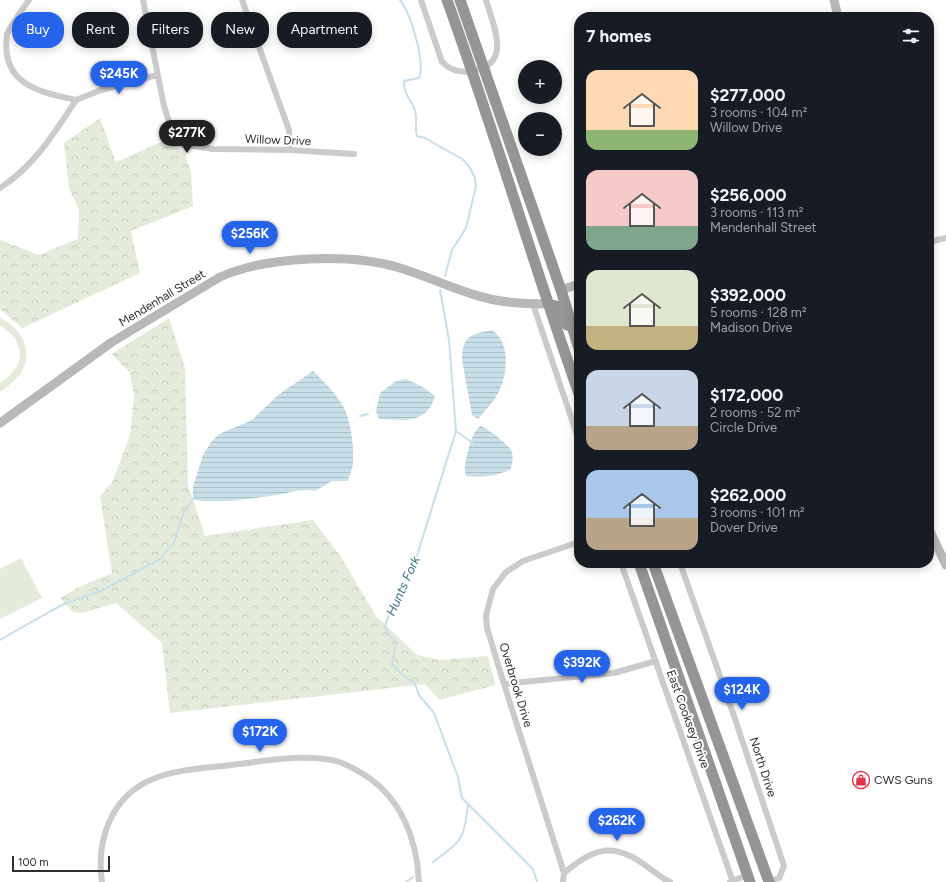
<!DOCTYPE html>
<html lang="en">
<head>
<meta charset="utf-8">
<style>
  :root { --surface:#171b24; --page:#20242c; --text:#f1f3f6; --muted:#9ea1a6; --accent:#2563eb }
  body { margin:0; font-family:Figtree,sans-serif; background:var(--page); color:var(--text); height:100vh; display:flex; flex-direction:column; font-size:15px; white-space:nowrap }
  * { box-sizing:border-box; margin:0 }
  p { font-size:13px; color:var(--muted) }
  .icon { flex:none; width:22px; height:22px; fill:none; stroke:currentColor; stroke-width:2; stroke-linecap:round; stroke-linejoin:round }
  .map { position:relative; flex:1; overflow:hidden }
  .details { position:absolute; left:574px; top:12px; width:360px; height:556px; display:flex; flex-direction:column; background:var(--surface); border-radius:16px; box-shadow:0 2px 10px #0003 }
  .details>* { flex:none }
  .hud { position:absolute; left:12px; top:12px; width:380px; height:36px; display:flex; gap:8px }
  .controls { position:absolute; left:518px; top:60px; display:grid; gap:8px }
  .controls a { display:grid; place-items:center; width:44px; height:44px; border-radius:50%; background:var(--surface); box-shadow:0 2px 10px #0003; font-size:20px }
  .scale { position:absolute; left:12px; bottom:10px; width:98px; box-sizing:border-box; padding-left:4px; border:2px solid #2e2e2e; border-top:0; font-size:11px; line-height:14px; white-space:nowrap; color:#2e2e2e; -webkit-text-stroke:3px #fff; paint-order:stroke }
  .price { position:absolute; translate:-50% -34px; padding:0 9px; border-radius:14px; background:var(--accent); color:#fff; font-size:13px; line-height:26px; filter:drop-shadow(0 1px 2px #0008) }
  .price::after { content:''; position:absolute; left:50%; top:24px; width:12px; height:9px; margin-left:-6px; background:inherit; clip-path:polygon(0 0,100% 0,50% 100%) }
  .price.selected { background:#222; color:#fff }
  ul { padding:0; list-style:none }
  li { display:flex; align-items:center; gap:12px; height:100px; padding:0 12px }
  li span { display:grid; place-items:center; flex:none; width:112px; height:80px; border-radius:12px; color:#555 }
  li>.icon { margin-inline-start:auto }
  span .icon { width:48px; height:48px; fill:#fffc; stroke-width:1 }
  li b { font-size:17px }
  h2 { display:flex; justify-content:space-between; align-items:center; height:48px; padding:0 12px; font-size:17px }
  .chip { padding:0 14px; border-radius:16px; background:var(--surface); box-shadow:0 2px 10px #0003; font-size:14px; line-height:36px }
  .chip.selected { background:var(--accent); color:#fff }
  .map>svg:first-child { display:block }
  .green { fill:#e4ebdb }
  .forest { fill:url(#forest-crowns) }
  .water { fill:url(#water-rules) }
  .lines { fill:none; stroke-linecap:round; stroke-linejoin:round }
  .stream { stroke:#c8dfea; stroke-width:2 }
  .street { stroke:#cbcbcb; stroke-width:6 }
  .secondary { stroke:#b8b8b8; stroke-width:9 }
  .highway { stroke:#959595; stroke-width:11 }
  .labels { text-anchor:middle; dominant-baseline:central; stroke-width:4; stroke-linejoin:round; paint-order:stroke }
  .street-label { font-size:12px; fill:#2e2e2e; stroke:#fff }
  .poi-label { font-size:12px; fill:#2e2e2e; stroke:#fff; text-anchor:start }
  .water-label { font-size:13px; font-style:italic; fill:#3e728d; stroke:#fff }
</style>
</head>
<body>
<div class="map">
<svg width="946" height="882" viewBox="0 0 946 882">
  <defs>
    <pattern id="forest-crowns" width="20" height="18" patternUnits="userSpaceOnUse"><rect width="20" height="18" fill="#e4ebdb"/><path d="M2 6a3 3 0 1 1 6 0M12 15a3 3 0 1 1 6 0" fill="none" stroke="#c4cabc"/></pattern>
    <pattern id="water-rules" width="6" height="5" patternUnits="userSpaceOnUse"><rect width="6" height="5" fill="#c8dfea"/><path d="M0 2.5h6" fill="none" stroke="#acc0c9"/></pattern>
  </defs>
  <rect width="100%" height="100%" fill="#fff"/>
  <path class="green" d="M 0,318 C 24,329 36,356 17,378 C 13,383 6,387 0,392 L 0,383 C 6,379 12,374 16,368 C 26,352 16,333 0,326 Z
    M 21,558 L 42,598 L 0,619 L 0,569 Z"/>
  <path class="forest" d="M 100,118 L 116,162 L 168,139 L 185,154 L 191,172 L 193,206 L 131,231 L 140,273 L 22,328 L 0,309 L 0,240 L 39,255 L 78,239 L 79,210 L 69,188 L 64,143 Z
    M 169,318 L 185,368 L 188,485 L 205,536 L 313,520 L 341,557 L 376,616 L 417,655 L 440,660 L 488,656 L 495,685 L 440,700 L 425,684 L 170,713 L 162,643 L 116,603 L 82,613 L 73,612 L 60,598 L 79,587 L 112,573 L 100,496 L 112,483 L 130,435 L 134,397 L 130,373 L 112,354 Z"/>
  <path class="water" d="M 492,330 C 513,344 507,382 494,400 C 489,406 483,413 478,419 L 472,415 L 462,360 C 462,336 471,334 492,330 Z
    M 313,371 C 324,382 335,392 343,406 C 351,421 354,446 353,463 C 353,469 349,475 348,481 L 332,481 L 315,491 C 298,488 291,493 276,495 C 258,498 207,505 193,499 L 193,487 L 203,455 L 212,441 L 219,434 L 252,420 L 278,395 Z
    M 406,379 L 421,386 L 435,396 C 427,425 403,420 379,419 L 376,411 L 380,393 L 396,381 Z
    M 481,426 C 490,430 506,443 511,450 C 514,456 512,463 511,469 C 497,476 482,478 466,476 C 462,468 472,428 481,426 Z"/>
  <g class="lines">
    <path class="stream" d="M 400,0 C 410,12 426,63 419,78 L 404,81 C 403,94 412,100 415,111 C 418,119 414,128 417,136 L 425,138 L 462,159 L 469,166 L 475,178 L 476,186 L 466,228 L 452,250 L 445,276
      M 440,290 L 449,340 L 456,431 L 414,565 L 392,606 L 385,626 L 389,635 L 396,643 L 392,664 L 397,670 L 415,684 L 419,695 L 434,713 L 458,777 L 462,798 L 533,869 L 537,882
      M 360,416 L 368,414
      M 456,431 L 473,443
      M 0,640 L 49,612 L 66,603 L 103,590 L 160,559 L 174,543 L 184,511 L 194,498
      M 433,862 C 461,841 464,841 468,805
      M 406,882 L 413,877"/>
    <path class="street" d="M 29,0 C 21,11 13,22 7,34 C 0,86 41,92 76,100
      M 143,0 L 164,106 L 171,128 L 178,138 L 188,145 L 213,149 L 289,150 L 354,154
      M 242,0 L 289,130 L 289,150
      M 421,0 L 442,62 C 452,71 460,73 473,71 C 513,64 493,25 486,0
      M 76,100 L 101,90 L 157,75
      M 0,188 C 34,166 54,134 76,100
      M 929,242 L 946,238
      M 533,304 L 579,441
      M 621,563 L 733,882
      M 680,563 L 733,713 L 784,866 L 779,878 L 769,882
      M 504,684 L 614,673 L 656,661
      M 564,873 C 589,852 609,841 639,861 C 650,868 659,877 670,882
      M 102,882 C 96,840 111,796 153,779 C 179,768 211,768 239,764 C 271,760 304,754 336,761 C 346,764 355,769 363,774 C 401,797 417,839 419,882
      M 563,882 L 564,873 L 504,684 L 487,628 L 486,615 L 493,589 L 506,572 L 523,561 L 579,542
      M 730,882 L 747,875"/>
    <path class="secondary" d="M 834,0 L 838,17
      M 561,290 L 579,284
      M 0,423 L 112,342 L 220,277 C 267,256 351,253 400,268 C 436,279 471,298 508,302 C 521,304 534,304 548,304
      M 929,529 L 946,565"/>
    <path class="highway" d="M 447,0 C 494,130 533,263 579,394
      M 460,0 L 561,290 L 579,349
      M 548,304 L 556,306 L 567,325
      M 639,563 L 750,882
      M 653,563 L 769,882"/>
  </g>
  <defs>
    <g id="shop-ring" transform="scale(0.9)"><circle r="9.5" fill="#fff" stroke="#e03449" stroke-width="1.5"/><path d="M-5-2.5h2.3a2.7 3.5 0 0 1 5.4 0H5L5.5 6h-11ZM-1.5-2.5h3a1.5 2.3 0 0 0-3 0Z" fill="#e03449"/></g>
  </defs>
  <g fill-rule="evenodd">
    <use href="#shop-ring" x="861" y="780"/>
  </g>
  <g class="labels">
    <g class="street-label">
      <text transform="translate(278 140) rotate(2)">Willow Drive</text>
      <text transform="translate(162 298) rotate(-31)">Mendenhall Street</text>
      <text transform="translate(516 685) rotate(73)">Overbrook Drive</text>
      <text transform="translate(688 719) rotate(70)">East Cooksey Drive</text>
      <text transform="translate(763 767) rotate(72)">North Drive</text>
    </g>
    <g class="poi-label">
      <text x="874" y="780">CWS Guns</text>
    </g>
    <g class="water-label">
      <text transform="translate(403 586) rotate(-66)">Hunts Fork</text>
    </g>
  </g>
</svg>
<div class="controls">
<a>+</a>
<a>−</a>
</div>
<div class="scale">100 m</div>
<b class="price" style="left:119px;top:95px">$245K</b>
<b class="price selected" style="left:187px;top:154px">$277K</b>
<b class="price" style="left:250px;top:255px">$256K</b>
<b class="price" style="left:582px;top:684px">$392K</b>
<b class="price" style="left:742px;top:711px">$124K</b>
<b class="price" style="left:260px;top:753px">$172K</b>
<b class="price" style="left:617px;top:842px">$262K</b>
<div class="hud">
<a class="chip selected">Buy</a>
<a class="chip">Rent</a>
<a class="chip">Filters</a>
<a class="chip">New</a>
<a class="chip">Apartment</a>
</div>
<section class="details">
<h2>7 homes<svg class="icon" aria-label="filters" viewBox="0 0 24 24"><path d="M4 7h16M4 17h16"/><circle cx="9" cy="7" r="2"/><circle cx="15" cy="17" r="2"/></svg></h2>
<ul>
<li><span style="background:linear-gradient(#ffd9b3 75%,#8fb573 0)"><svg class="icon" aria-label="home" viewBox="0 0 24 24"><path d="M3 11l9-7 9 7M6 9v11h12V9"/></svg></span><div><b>$277,000</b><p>3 rooms · 104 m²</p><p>Willow Drive</p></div></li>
<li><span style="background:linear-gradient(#f6c9c9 70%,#7fa58c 0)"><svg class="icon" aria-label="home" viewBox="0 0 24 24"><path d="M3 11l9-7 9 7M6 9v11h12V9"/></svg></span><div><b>$256,000</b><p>3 rooms · 113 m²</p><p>Mendenhall Street</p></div></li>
<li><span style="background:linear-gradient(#dfe7d0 70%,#c2b280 0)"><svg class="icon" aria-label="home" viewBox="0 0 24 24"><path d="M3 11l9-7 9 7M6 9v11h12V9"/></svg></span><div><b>$392,000</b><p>5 rooms · 128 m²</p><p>Madison Drive</p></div></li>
<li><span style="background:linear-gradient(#c9d6e8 70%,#b9a48a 0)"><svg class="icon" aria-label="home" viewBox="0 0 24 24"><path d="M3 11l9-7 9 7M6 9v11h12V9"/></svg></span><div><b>$172,000</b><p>2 rooms · 52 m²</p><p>Circle Drive</p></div></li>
<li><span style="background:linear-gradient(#a9c7e8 60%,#b9a48a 0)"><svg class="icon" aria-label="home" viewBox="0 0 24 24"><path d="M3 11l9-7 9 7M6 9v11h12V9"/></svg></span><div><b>$262,000</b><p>3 rooms · 101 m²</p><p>Dover Drive</p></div></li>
</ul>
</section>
</div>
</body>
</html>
